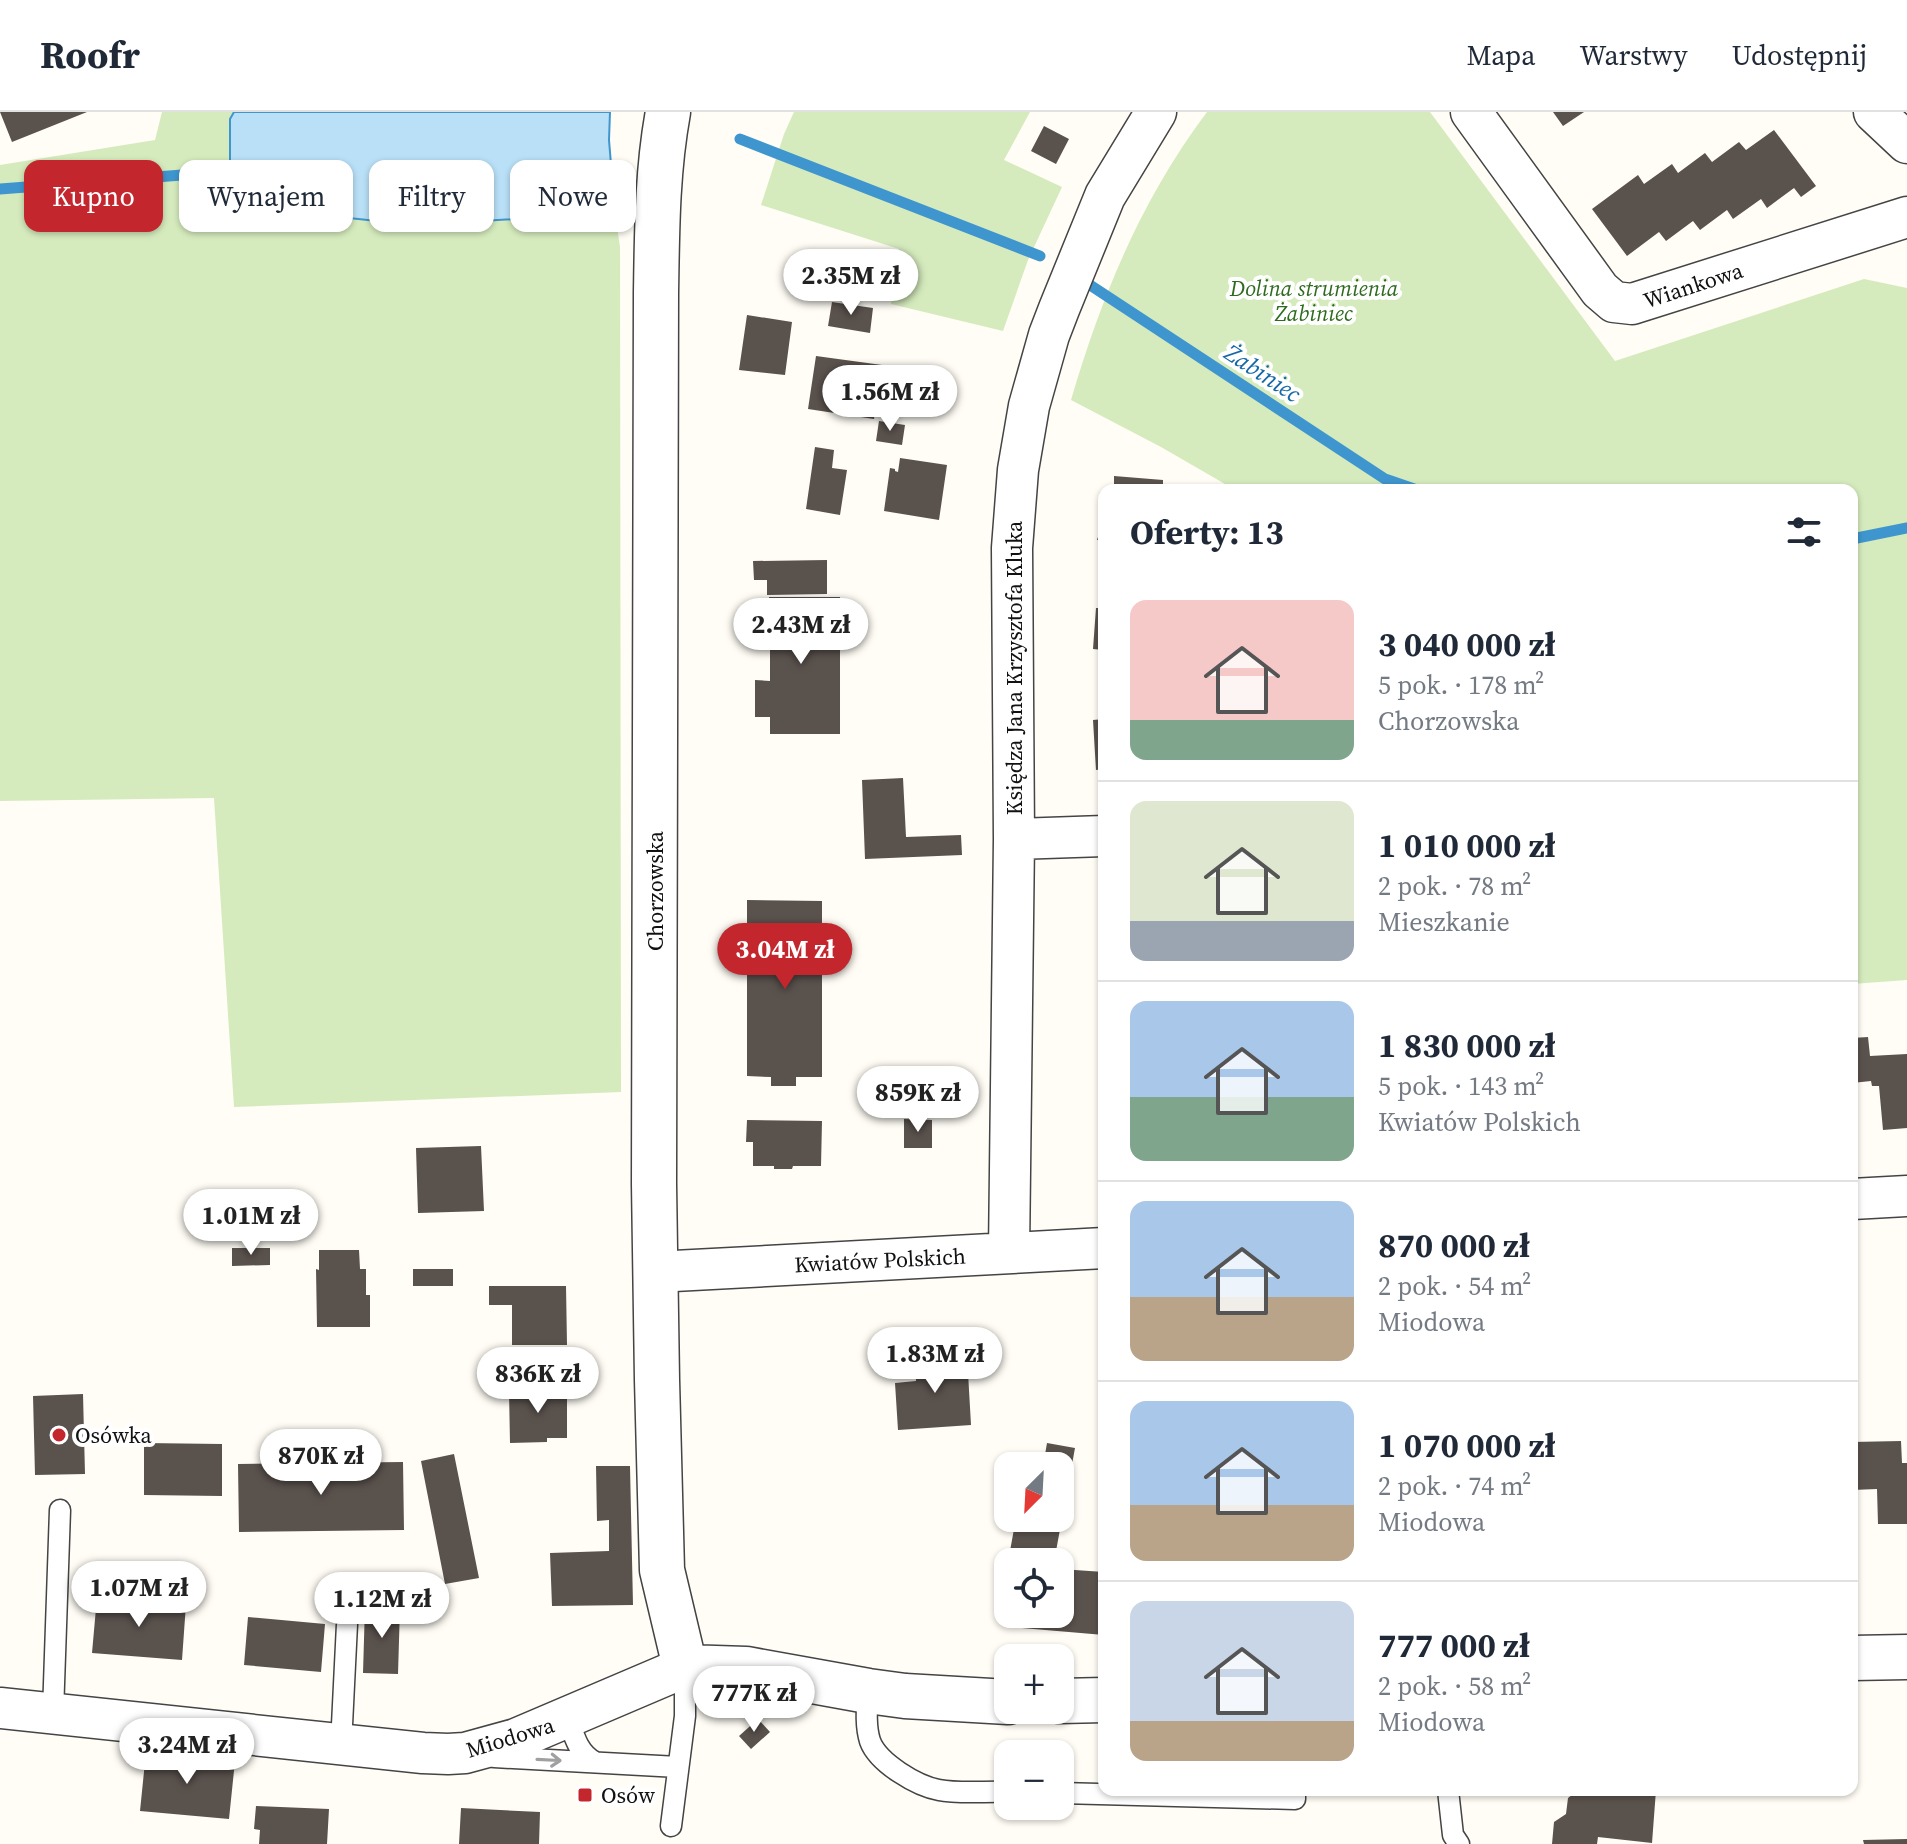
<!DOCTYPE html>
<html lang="pl">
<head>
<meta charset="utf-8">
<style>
  :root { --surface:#fff; --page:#f2f2f3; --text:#1f2937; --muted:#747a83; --line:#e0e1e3; --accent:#c4262e }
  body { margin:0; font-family:"Source Serif 4",serif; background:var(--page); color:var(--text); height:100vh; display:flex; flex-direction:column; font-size:30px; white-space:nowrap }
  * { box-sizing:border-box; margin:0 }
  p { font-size:26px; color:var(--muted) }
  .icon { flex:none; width:44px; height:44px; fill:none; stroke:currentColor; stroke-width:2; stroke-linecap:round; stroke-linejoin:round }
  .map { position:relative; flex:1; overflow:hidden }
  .details { position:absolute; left:1098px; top:372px; width:760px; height:1312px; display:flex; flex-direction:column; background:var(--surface); border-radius:16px; box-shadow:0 2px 6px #0004 }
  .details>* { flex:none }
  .guide { position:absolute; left:24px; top:48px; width:760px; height:72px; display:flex; gap:16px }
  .needle { width:52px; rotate:204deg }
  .fabs { position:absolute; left:994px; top:1340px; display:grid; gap:16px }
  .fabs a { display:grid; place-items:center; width:80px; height:80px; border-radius:16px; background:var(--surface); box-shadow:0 2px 6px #0004; font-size:40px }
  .price { position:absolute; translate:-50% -68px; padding:0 18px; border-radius:28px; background:#fff; color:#222; font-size:26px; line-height:52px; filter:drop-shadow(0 2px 4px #0008) }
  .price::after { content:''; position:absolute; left:50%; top:48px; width:24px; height:18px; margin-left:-12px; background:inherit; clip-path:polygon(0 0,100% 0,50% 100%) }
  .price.current { background:var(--accent); color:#fff }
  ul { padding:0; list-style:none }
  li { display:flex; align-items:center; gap:24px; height:200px; padding:0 32px }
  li+li { border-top:2px solid var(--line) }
  li span { display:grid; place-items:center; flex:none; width:224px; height:160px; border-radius:16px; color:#555 }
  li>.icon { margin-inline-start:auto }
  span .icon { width:96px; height:96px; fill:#fffc; stroke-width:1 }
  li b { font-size:34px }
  h2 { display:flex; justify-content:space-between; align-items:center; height:96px; padding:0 32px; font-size:34px }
  .tag { padding:0 28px; border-radius:16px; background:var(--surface); box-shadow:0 2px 6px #0004; font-size:28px; line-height:72px }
  .tag.current { background:var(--accent); color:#fff }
  header { display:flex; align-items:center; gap:48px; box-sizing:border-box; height:112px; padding:0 40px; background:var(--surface); border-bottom:2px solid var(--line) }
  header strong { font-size:38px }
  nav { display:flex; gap:44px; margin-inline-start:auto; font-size:28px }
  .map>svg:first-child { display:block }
  .green { fill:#d5ebbd }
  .water { fill:#b9e0f7; stroke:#3f96cf; stroke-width:2 }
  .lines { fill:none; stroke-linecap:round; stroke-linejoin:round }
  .stream { stroke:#3f96cf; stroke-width:11 }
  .building { fill:#5a524d }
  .service-casing { stroke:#444; stroke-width:23 }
  .minor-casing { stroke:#444; stroke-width:43 }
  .tertiary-casing { stroke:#444; stroke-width:47 }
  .service { stroke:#fff; stroke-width:20 }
  .minor { stroke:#fff; stroke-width:40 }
  .tertiary { stroke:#fff; stroke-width:44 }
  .oneway { stroke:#a0a0a0 }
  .poi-dot { fill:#c4262e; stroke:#fff; stroke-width:3 }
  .labels { text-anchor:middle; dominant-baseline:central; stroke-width:8; stroke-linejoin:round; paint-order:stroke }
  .street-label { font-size:22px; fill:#111; stroke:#fff }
  .park-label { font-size:22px; font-style:italic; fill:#2f6b1f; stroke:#fff }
  .poi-label { font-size:22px; fill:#111; stroke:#fff; text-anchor:start }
  .water-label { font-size:24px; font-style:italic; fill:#1768a6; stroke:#fff }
</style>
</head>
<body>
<header>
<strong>Roofr</strong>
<nav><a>Mapa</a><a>Warstwy</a><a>Udostępnij</a></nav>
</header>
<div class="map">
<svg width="1907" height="1732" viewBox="0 0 1907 1732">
  <rect width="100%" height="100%" fill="#fffdf5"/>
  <path class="green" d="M 162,0 L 234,0 L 230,7 L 415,113 L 615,101 L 620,135 L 621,980 L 234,995 L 214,686 L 0,689 L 0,53 L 155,28 Z
    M 794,0 L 1030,0 L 1004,48 L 1062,75 L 1028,148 L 1003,219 L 891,192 L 899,137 L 761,93 L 784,22 Z
    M 1207,0 L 1430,0 L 1615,249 L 1864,167 L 1907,176 L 1907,868 L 1852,872 L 1852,378 L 1225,378 L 1225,372 L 1161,335 L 1071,288 C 1102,183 1141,88 1207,0 Z"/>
  <path class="water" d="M 234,0 L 610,0 L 609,28 L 615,101 L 415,113 L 254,96 L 230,49 L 230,7 Z"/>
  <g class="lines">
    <path class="stream" d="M 740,27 L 1040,144
      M 0,77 L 247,58
      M 1090,173 L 1385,367 L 1417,378
      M 1852,427 L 1907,416"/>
  </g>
  <path class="building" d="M 0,0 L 87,0 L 12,30 Z
    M 1553,0 L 1584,0 L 1563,14 Z
    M 1044,14 L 1069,27 L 1056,52 L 1031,39 Z
    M 1774,18 L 1816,74 L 1801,85 L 1794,76 L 1767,96 L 1761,87 L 1733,107 L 1727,98 L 1700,118 L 1693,109 L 1666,129 L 1659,120 L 1627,144 L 1592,97 L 1638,63 L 1644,72 L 1672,52 L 1678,61 L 1705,41 L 1712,50 L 1739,30 L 1746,38 Z
    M 832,190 L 873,196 L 870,221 L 828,214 Z
    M 747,203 L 792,210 L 785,263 L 739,258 Z
    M 816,244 L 882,253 L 874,307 L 808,297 Z
    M 879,309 L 905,313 L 902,333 L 876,329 Z
    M 815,335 L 834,338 L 832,356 L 847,358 L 840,403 L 806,397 Z
    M 900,346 L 947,353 L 939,408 L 884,399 L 890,356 L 895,357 L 895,359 L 898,360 Z
    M 1114,364 L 1163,368 L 1163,378 L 1114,378 Z
    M 1100,380 L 1104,381 L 1104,428 L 1097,428 L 1098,425 L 1100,424 L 1101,407 L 1098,407 Z
    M 827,448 L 827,482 L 767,483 L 767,468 L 754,468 L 753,449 Z
    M 769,485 L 840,485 L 840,622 L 770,622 L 770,605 L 755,605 L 755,568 L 770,569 L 770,536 L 757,536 L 757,501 L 769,501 Z
    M 1096,496 L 1104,496 L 1104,538 L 1093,537 Z
    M 1104,607 L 1104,657 L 1096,658 L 1093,608 Z
    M 903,666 L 906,725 L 961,723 L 962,743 L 865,747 L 862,668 Z
    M 747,788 L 822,789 L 822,965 L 796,965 L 796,974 L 771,974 L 771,965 L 747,964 L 747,825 L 757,825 L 757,812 L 747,813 Z
    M 1868,925 L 1870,944 L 1907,942 L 1907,1016 L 1883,1018 L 1879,974 L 1872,974 L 1871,969 L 1852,971 L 1852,926 Z
    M 904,1007 L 932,1008 L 932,1036 L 904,1036 Z
    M 747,1008 L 822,1009 L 821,1054 L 793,1054 L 792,1057 L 774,1057 L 774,1054 L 753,1054 L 753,1030 L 746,1030 Z
    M 481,1034 L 484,1099 L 418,1101 L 416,1036 Z
    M 232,1136 L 270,1136 L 270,1153 L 232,1154 Z
    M 319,1138 L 359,1138 L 360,1157 L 366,1157 L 366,1183 L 370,1183 L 370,1215 L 317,1215 L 316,1157 L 319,1158 Z
    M 413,1157 L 453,1157 L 453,1174 L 413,1174 Z
    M 489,1174 L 566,1174 L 567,1233 L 512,1233 L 512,1193 L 489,1193 Z
    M 967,1243 L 971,1313 L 898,1318 L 895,1271 L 916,1269 L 915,1246 Z
    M 567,1277 L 567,1326 L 547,1326 L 547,1330 L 510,1331 L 509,1279 Z
    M 83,1282 L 85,1362 L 35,1363 L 33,1284 Z
    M 1901,1329 L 1902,1351 L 1907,1351 L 1907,1412 L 1878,1412 L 1877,1377 L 1852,1378 L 1852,1330 Z
    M 144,1331 L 222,1332 L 222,1384 L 144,1383 Z
    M 1047,1331 L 1075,1336 L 1054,1450 L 1008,1450 L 1016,1406 L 1060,1406 L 1060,1354 L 1043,1354 Z
    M 454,1342 L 479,1466 L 445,1472 L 421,1349 Z
    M 403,1350 L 404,1418 L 239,1420 L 238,1352 Z
    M 596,1354 L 630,1354 L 633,1493 L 552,1494 L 550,1441 L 609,1439 L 609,1408 L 597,1409 Z
    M 1060,1457 L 1104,1460 L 1104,1523 L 1009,1515 L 1011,1502 L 1060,1502 Z
    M 97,1485 L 186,1492 L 182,1548 L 92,1541 Z
    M 365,1494 L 400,1495 L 398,1562 L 363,1561 Z
    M 248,1505 L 325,1512 L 321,1560 L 244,1553 Z
    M 758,1607 L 770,1620 L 751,1637 L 739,1624 Z
    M 146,1640 L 235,1649 L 229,1707 L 140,1699 Z
    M 1578,1678 L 1656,1678 L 1652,1731 L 1598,1725 L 1597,1732 L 1552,1732 L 1554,1710 L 1566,1702 L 1568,1686 Z
    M 256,1694 L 329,1697 L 327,1732 L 259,1732 L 260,1718 L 254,1717 Z
    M 461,1696 L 540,1700 L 539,1732 L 459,1732 Z
    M 1907,1727 L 1907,1732 L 1864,1732 L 1863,1728 Z"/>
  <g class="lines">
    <g class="service-casing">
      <path id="service" d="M 868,1579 C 867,1595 865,1613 870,1629 C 878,1651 917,1674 939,1678 C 958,1682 988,1679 1008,1680
        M 53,1601 L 60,1398
        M 568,1606 C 574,1624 578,1641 595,1650
        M 341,1633 L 348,1492
        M 494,1645 L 678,1655
        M 1448,1678 L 1453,1723 L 1459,1732
        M 1060,1681 L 1295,1687 L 1295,1678
        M 671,1714 L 685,1604 L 685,1555"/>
    </g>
    <g class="minor-casing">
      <path id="minor" d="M 1471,0 L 1600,178 L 1614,190 L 1632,192 L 1907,105
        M 1874,0 L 1907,31
        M 1014,727 L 1104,724
        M 1852,1087 L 1907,1084
        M 1009,1141 L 1014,727 L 1012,436 L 1018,358 L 1029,294 L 1049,223 L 1059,197 L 1105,84 L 1156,0
        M 655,1160 L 1104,1136
        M 0,1596 L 423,1641 L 448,1642 L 465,1641 L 516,1627 L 685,1555"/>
    </g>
    <g class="tertiary-casing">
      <path id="tertiary" d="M 668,0 C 657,60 657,120 656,181 L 654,1072 L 657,1268 L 662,1458 L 685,1555 L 746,1557 L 868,1579 L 905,1584 L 1008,1590
        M 1852,1546 L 1907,1545
        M 1060,1589 L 1104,1588"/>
    </g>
    <use href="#service" class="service"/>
    <use href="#minor" class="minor"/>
    <use href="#tertiary" class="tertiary"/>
  </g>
  <defs><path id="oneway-shaft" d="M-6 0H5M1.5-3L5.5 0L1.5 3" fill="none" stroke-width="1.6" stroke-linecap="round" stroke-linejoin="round" transform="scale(2)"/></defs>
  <use class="oneway" href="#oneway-shaft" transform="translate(549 1648) rotate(3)"/>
  <g class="poi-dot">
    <circle cx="59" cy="1323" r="8"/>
    <rect x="577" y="1675" width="16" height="16" rx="4"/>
  </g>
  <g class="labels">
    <g class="street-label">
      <text transform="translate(1693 173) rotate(-18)">Wiankowa</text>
      <text transform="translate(1014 556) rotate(-90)">Księdza Jana Krzysztofa Kluka</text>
      <text transform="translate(655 779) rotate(-90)">Chorzowska</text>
      <text transform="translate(880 1148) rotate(-3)">Kwiatów Polskich</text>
      <text transform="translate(510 1625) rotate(-17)">Miodowa</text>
    </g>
    <g class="park-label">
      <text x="1314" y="176">Dolina strumienia<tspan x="1314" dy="25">Żabiniec</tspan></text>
    </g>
    <g class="poi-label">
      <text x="75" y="1323">Osówka</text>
      <text x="601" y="1683">Osów</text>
    </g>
    <g class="water-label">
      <text transform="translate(1263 261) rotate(33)">Żabiniec</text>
    </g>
  </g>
</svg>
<div class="fabs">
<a><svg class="needle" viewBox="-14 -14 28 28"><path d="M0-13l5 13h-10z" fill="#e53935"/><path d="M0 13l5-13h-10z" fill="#747a83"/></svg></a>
<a><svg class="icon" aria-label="locate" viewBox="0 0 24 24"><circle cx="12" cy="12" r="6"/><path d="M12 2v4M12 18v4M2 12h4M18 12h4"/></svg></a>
<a>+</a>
<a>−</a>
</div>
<b class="price" style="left:851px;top:205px">2.35M zł</b>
<b class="price" style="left:890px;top:321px">1.56M zł</b>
<b class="price" style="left:801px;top:554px">2.43M zł</b>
<b class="price current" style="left:785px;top:879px">3.04M zł</b>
<b class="price" style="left:918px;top:1022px">859K zł</b>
<b class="price" style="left:251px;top:1145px">1.01M zł</b>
<b class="price" style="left:935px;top:1283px">1.83M zł</b>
<b class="price" style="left:538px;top:1303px">836K zł</b>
<b class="price" style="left:321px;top:1385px">870K zł</b>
<b class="price" style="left:139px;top:1517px">1.07M zł</b>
<b class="price" style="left:382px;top:1528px">1.12M zł</b>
<b class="price" style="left:754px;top:1622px">777K zł</b>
<b class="price" style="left:187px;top:1674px">3.24M zł</b>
<div class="guide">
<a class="tag current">Kupno</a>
<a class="tag">Wynajem</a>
<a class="tag">Filtry</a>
<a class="tag">Nowe</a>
</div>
<section class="details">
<h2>Oferty: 13<svg class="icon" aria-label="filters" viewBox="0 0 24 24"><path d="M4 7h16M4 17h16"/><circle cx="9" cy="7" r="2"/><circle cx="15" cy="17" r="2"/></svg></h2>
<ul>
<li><span style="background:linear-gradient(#f6c9c9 75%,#7fa58c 0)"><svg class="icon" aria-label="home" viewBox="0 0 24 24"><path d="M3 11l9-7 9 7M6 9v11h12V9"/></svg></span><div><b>3 040 000 zł</b><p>5 pok. · 178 m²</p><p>Chorzowska</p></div></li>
<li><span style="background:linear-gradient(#dfe7d0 75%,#9aa5b1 0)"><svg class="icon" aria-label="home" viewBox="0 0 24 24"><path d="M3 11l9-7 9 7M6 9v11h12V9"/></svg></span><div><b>1 010 000 zł</b><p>2 pok. · 78 m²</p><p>Mieszkanie</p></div></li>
<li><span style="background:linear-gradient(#a9c7e8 60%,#7fa58c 0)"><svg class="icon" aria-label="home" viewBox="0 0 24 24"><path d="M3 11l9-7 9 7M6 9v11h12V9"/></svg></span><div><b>1 830 000 zł</b><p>5 pok. · 143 m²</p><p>Kwiatów Polskich</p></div></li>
<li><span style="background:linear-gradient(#a9c7e8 60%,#b9a48a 0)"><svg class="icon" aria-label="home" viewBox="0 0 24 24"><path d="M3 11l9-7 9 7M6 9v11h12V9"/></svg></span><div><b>870 000 zł</b><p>2 pok. · 54 m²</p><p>Miodowa</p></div></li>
<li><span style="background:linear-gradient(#a9c7e8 65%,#b9a48a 0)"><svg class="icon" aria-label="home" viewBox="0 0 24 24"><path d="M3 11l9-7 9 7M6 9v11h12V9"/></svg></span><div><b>1 070 000 zł</b><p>2 pok. · 74 m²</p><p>Miodowa</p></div></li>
<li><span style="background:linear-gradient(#c9d6e8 75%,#b9a48a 0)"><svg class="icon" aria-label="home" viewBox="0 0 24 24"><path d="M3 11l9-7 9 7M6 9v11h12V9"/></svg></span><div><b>777 000 zł</b><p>2 pok. · 58 m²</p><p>Miodowa</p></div></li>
</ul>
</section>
</div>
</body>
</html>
